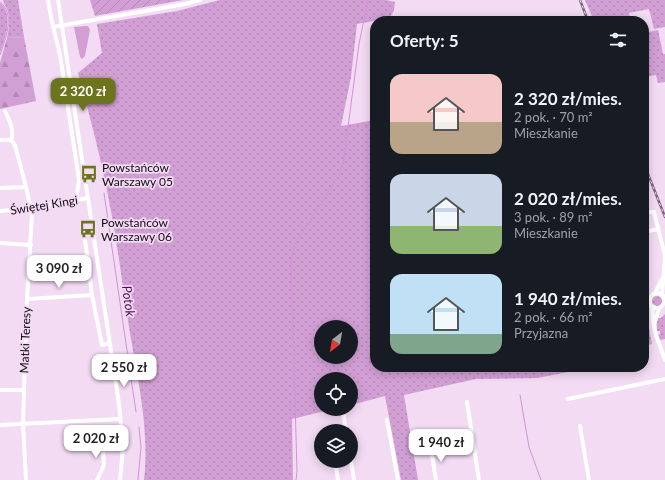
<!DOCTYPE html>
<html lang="pl">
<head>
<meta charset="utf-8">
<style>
  :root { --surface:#171b24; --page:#20242c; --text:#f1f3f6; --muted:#9ea1a6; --accent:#6c741d }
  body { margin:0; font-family:Lato,sans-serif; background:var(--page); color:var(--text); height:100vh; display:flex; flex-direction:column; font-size:15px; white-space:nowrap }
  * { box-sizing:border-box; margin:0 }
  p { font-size:13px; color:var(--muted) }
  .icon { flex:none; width:22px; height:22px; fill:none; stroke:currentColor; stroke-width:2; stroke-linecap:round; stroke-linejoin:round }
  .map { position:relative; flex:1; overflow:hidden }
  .details { position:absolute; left:370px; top:16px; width:279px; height:356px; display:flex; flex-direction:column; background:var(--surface); border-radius:16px; box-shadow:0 2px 10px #0003 }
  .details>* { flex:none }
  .needle { width:26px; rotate:211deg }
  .fabs { position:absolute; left:314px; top:320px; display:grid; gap:8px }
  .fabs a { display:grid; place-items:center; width:44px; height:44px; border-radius:50%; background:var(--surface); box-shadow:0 2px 10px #0003; font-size:20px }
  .price { position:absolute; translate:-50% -34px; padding:0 9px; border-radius:8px; background:#fff; color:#222; font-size:13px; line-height:26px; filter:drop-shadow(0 1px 2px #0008) }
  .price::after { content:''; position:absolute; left:50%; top:24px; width:12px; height:9px; margin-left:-6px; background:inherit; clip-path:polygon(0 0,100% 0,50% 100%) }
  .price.selected { background:var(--accent); color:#fff }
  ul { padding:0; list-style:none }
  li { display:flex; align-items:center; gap:12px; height:100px; padding:0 20px }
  li span { display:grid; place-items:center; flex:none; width:112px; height:80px; border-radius:12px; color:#555 }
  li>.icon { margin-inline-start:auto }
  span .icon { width:48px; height:48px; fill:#fffc; stroke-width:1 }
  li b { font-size:17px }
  h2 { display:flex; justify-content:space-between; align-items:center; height:48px; padding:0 20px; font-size:17px }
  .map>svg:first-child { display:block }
  .grass { fill:url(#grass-dots); fill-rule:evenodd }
  .forest { fill:url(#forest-firs) }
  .garden { fill:url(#garden-furrows) }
  .pitch { fill:#d29fd5 }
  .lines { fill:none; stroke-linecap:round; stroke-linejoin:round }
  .stream { stroke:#d591da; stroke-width:1 }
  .minor { stroke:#fff; stroke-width:4 }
  .rail-casing { stroke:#766776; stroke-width:2.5 }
  .rail { stroke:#f2dbf3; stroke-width:1; stroke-dasharray:3; stroke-linecap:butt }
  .labels { text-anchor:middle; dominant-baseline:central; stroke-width:3.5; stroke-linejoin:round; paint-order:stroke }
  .poi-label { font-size:12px; fill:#110911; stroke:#f2dbf3; text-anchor:start }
  .street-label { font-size:12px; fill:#110911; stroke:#f2dbf3 }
  .water-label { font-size:13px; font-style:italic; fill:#4d0f52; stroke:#f2dbf3 }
</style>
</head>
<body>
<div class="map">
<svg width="665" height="480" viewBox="0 0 665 480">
  <defs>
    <pattern id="grass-dots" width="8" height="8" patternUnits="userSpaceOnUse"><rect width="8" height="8" fill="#d29fd5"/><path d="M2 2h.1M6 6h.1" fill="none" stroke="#b388b6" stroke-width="1.8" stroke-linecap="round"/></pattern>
    <pattern id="forest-firs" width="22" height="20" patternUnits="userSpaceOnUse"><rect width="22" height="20" fill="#d29fd5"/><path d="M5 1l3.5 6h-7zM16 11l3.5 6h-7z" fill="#b388b6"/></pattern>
    <pattern id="garden-furrows" width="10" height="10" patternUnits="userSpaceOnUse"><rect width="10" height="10" fill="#d29fd5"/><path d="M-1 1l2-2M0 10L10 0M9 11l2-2" fill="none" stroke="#b388b6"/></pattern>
  </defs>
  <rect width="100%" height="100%" fill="#f2dbf3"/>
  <path class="grass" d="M 3,0 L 18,0 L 24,37 L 7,38 C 9,29 10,18 7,9 C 6,6 3,3 3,0 Z
    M 220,0 L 386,0 L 395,2 L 394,10 L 390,18 L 357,24 L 351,77 L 341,126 L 375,120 L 375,367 L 595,367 L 537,378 L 476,379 L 404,395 L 418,480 L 401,480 L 385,396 L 351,405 L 351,379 L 321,379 L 321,409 L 333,409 L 292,419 L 293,480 L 144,480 C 150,429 137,377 129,327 C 122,283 117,239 108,196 C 100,154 89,113 78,73 L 102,53 L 97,24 L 177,11 ZM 321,327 L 351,327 L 351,357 L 321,357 Z
    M 585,0 L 665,0 L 665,27 L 654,29 L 649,9 L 629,13 L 631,21 L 594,21 Z
    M 0,3 C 14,13 5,40 0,53 Z
    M 658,30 L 663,54 L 665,54 L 665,82 L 658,83 L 656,75 L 644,77 L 644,33 Z
    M652 301a5 5 0 1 1 10 0a5 5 0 1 1-10 0Z
    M 644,314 L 648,320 L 647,320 L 647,322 L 648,322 L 652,344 L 644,346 Z
    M 665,314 L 665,339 L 660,340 L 658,335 L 660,334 L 660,331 L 657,331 L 657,318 L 661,318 Z"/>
  <path class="forest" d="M 24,37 L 36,101 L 0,109 L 0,63 L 7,38 Z"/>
  <path class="garden" d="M 90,0 L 183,0 L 95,16 Z"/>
  <path class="pitch" d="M 85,26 L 88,26 L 90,30 L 85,56 L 82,59 L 80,57 L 74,27 Z"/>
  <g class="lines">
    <path class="stream" d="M 0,2 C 16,13 5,41 0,55
      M 104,193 L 136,412
      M 520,395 L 529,447 L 541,480
      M 138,480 L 141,447 L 139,427
      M 296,480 L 297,471 L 291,262 L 294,246 L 339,175 L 343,165 L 359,44 L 368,0"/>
    <path class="minor" d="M 48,0 L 52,22 L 60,55 L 78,173 L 79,181 L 76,200
      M 58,0 L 119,404 L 123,448 L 120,480
      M 53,27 L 185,4 L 200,0
      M 5,111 C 9,120 15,130 11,140 L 15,145 L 26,187 L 32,214 L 27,299 L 24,390 L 23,424 L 26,480
      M 0,140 L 11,140
      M 0,188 L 26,187
      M 0,211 L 31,208 L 88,198
      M 644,212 L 654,212 L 665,256 L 662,295
      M 83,223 L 92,295 L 102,345 L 110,343
      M 644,232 L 658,229
      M 0,243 L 31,245
      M 655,293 L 662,279
      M 663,296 L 665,302 L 660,308 L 655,308 L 650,305 L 650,298 L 653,294 L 659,293 L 665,297
      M 27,299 L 92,295
      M 652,306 L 653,321 L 656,335 L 665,360
      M 655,322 L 659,308
      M 0,390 L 24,390
      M 568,399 L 665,379
      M 467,402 L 479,480
      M 343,411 L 346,431
      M 387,420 L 398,480
      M 0,425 L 120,419
      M 580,426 L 589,480
      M 431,449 L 436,480
      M 335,461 L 338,480
      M 351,461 L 354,480
      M 97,480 L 104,465 L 102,439"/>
    <g class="rail-casing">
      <path id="rail" d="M 580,0 L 588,21
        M 644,164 L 665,217"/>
    </g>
    <use href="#rail" class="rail"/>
  </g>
  <defs>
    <g id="bus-bare" transform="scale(1.38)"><path d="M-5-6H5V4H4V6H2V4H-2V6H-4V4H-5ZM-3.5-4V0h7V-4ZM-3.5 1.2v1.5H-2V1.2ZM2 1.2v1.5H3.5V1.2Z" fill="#6c741d" stroke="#f2dbf3" stroke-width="2.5" paint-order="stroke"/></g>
  </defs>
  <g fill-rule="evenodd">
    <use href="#bus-bare" x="89" y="174"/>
    <use href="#bus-bare" x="88" y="229"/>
  </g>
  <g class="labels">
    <g class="poi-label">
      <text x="102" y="167">Powstańców<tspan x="102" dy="14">Warszawy 05</tspan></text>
      <text x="101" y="222">Powstańców<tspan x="101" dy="14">Warszawy 06</tspan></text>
    </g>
    <g class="street-label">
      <text transform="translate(44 205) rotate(-9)">Świętej Kingi</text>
      <text transform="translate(25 340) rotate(-88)">Matki Teresy</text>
    </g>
    <g class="water-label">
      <text transform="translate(129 301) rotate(82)">Potok</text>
    </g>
  </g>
</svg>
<div class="fabs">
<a><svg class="needle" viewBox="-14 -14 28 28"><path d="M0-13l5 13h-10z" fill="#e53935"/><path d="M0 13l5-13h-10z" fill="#9ea1a6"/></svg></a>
<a><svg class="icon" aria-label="locate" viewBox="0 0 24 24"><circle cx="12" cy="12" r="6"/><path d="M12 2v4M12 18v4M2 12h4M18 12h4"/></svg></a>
<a><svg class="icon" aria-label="layers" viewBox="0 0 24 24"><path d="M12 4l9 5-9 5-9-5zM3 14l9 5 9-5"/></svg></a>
</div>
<b class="price selected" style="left:83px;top:112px">2 320 zł</b>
<b class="price" style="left:59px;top:289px">3 090 zł</b>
<b class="price" style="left:124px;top:388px">2 550 zł</b>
<b class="price" style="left:96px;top:459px">2 020 zł</b>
<b class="price" style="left:441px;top:463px">1 940 zł</b>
<section class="details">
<h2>Oferty: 5<svg class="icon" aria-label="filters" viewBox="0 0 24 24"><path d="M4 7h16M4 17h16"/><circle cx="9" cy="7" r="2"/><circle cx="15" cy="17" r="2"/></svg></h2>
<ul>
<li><span style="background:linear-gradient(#f6c9c9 60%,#b9a48a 0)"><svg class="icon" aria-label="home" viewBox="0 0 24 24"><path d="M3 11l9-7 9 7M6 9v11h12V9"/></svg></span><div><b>2 320 zł/mies.</b><p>2 pok. · 70 m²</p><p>Mieszkanie</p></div></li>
<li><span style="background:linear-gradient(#c9d6e8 65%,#8fb573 0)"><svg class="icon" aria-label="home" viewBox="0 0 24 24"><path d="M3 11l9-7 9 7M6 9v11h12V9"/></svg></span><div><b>2 020 zł/mies.</b><p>3 pok. · 89 m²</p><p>Mieszkanie</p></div></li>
<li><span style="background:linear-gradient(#bfe0f5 75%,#7fa58c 0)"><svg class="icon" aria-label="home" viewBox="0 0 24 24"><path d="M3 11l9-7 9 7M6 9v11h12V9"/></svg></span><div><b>1 940 zł/mies.</b><p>2 pok. · 66 m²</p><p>Przyjazna</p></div></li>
</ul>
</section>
</div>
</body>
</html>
